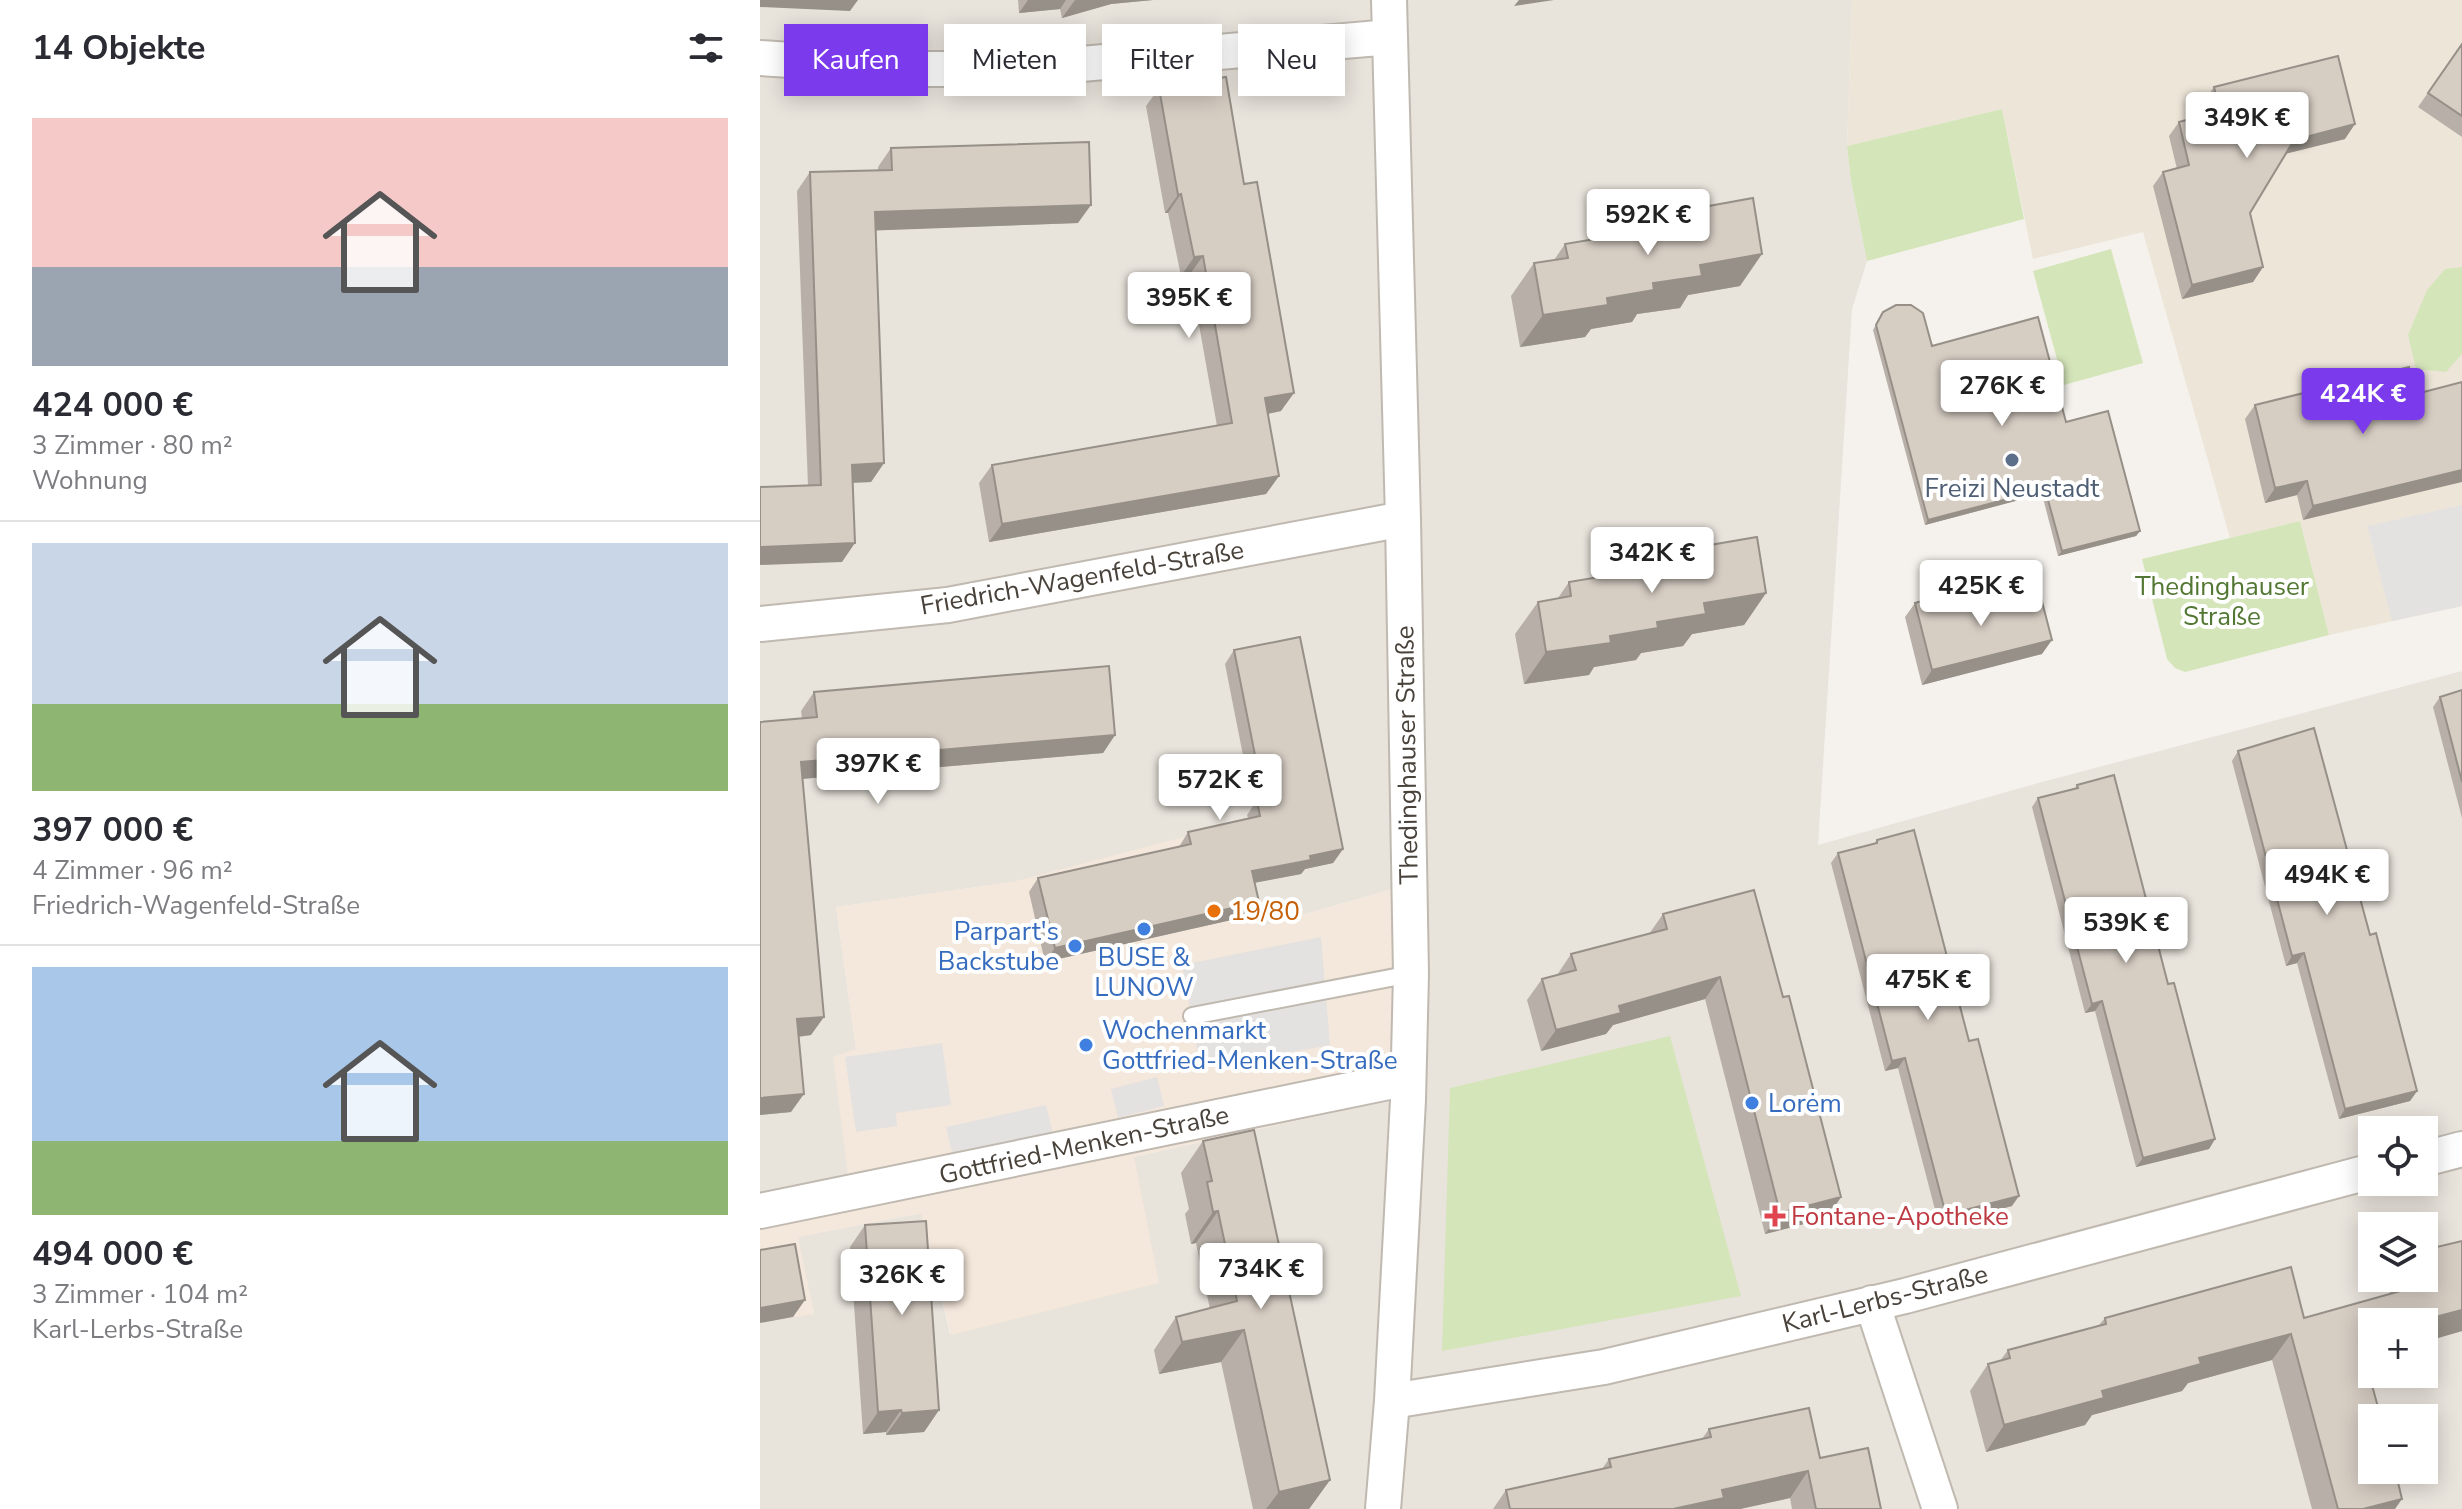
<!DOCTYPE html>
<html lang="de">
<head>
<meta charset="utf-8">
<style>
  :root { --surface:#fff; --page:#f7f7f7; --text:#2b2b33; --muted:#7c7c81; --line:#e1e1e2; --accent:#7c3aed }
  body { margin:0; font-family:"Nunito Sans",sans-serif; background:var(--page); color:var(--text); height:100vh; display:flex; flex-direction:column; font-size:30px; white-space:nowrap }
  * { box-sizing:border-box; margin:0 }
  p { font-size:26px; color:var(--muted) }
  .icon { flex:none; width:44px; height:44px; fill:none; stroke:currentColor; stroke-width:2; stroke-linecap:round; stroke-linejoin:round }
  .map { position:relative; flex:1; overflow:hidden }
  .details { display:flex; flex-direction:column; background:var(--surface); width:760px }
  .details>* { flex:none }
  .guide { position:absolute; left:24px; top:24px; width:760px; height:72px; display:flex; gap:16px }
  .buttons { position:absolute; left:1598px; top:1116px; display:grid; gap:16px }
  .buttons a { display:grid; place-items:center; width:80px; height:80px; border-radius:0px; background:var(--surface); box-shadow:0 4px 20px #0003; font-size:40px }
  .price { position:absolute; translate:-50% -68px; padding:0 18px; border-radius:8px; background:#fff; color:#222; font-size:26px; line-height:52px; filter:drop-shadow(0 2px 4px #0008) }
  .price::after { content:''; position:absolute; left:50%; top:48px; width:24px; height:18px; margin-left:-12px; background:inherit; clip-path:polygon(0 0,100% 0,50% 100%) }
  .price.active { background:var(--accent); color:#fff }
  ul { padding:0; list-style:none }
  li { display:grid; align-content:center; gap:16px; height:424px; padding:0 32px }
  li+li { border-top:2px solid var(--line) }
  li span { display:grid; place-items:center; height:248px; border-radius:0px; color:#555 }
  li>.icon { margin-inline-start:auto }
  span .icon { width:144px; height:144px; fill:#fffc; stroke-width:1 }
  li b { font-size:34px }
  h2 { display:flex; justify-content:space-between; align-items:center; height:96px; padding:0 32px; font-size:34px }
  .chip { padding:0 28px; border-radius:0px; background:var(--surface); box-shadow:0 4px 20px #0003; font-size:28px; line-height:72px }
  .chip.active { background:var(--accent); color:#fff }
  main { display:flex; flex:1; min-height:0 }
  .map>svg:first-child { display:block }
  .residential { fill:#e8e3db; fill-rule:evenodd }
  .commercial { fill:#f4e7db }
  .education { fill:#ede5d8 }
  .green { fill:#d5e5ba }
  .parking { fill:#e4e2e0 }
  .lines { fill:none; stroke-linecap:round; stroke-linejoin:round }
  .lane-casing { stroke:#c0b9b0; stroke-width:20 }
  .street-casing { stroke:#c0b9b0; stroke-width:38 }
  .lane { stroke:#fff; stroke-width:16 }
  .street { stroke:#fff; stroke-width:34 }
  .wall { fill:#b8b0a8 }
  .shaded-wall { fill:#969088 }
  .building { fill:#d6cdc3; stroke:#969088; stroke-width:2 }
  .service-dot { fill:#5c6f8a; stroke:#fff; stroke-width:3 }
  .food-dot { fill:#e8710a; stroke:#fff; stroke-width:3 }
  .shop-dot { fill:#3f7fe0; stroke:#fff; stroke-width:3 }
  .health-dot { fill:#e0444e; stroke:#fff; stroke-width:3 }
  .labels { text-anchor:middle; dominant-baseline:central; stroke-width:8; stroke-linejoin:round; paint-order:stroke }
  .service-label { font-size:26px; fill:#4e5e75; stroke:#fff }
  .street-label { font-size:26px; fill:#49423b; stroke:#fff }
  .park-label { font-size:26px; fill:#527732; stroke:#fff }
  .food-label { font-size:26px; fill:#c56008; stroke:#fff; text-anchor:start }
  .shop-label { font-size:26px; fill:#366cbe; stroke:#fff; text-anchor:start }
  .health-label { font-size:26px; fill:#be3a42; stroke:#fff; text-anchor:start }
</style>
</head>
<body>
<main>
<section class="details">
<h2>14 Objekte<svg class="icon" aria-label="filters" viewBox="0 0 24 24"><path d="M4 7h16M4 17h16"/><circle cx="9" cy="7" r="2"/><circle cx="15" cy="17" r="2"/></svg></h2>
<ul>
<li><span style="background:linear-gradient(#f6c9c9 60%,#9aa5b1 0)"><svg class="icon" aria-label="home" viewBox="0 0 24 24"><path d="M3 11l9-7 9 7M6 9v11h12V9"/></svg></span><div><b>424 000 €</b><p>3 Zimmer · 80 m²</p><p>Wohnung</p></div></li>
<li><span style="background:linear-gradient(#c9d6e8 65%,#8fb573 0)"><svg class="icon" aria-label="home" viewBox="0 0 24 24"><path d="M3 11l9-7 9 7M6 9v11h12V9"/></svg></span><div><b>397 000 €</b><p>4 Zimmer · 96 m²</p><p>Friedrich-Wagenfeld-Straße</p></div></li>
<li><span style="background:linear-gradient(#a9c7e8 70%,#8fb573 0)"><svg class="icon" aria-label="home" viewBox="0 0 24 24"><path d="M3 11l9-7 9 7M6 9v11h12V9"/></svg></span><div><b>494 000 €</b><p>3 Zimmer · 104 m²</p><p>Karl-Lerbs-Straße</p></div></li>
</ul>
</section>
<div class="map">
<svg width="1702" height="1509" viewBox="0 0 1702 1509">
  <rect width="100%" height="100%" fill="#f5f2ed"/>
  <path class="residential" d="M 0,0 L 1092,0 L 1087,146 L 1091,181 L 1107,261 L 1092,309 L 1058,845 L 1282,782 L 1702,671 L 1702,1509 L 0,1509 L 0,1323 L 54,1313 L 37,1237 L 162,1213 L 190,1334 L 374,1157 L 637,1098 L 640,887 L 499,927 L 252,882 L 76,907 L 96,1049 L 90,1185 L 0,1201 ZM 1612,1130 L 1664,1130 L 1664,1182 L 1612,1182 ZM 1612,1226 L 1664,1226 L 1664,1278 L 1612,1278 ZM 1612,1322 L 1664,1322 L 1664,1374 L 1612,1374 ZM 1612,1418 L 1664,1418 L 1664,1470 L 1612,1470 Z"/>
  <path class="commercial" d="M 473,824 L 499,927 L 641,887 L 637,1098 L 374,1157 L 399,1283 L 191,1335 L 161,1213 L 38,1237 L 54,1314 L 0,1323 L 0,1201 L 89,1184 L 73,1057 L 96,1049 L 76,907 L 252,882 Z"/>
  <path class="education" d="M 1092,0 L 1702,0 L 1702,606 L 1569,635 L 1540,521 L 1470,538 L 1383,232 L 1273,259 L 1242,109 L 1087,146 Z"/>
  <path class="green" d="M 1242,109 L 1264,219 L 1107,261 L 1091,181 L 1087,146 Z
    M 1351,249 L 1383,363 L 1304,385 L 1273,271 Z
    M 1702,267 L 1702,354 L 1686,372 L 1656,369 L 1648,335 L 1667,290 L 1685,269 Z
    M 1540,521 L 1569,635 L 1425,672 L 1415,668 L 1407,659 L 1382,559 Z
    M 910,1036 L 981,1296 L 682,1351 L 690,1088 Z"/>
  <path class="parking" d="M 1702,505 L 1702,606 L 1632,621 L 1607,526 Z
    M 561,937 L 570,1045 L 441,1069 L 422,965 Z
    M 182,1043 L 191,1105 L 136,1113 L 137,1126 L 96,1132 L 85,1057 Z
    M 397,1077 L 404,1106 L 358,1118 L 351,1089 Z
    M 286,1105 L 293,1134 L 193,1157 L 186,1127 Z"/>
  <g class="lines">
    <g class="lane-casing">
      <path id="lane" d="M 432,1016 L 651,974"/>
    </g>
    <g class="street-casing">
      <path id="street" d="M 0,58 L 167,69 L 264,69 L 630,37
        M 0,624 L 188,605 L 643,519
        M 1664,1159 L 1702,1149
        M 0,1211 L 648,1078
        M 1112,1303 L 1180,1509
        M 632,1401 L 844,1367 L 1145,1296 L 1612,1171
        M 623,1509 L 632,1401 L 648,1100 L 651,974 L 643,519 L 629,0"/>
    </g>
    <use href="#lane" class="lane"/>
    <use href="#street" class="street"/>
  </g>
  <path class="wall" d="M 258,0 L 393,0 L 351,4 L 302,18 L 300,9 L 259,13 Z
    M 1702,44 L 1702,137 L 1658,107 Z
    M 1454,87 L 1585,139 L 1525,154 L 1490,213 L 1503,267 L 1493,282 L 1422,299 L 1393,186 L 1403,172 L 1417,169 L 1409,136 L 1419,122 L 1448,115 L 1444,101 Z
    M 399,88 L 521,411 L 508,414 L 519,476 L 506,494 L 229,542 L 219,483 L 232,465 L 457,426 L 430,274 L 421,276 L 408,213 L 405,213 L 386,106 Z
    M 131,148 L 318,223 L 115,230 L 124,463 L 111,482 L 92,483 L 82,562 L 48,486 L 37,191 L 50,172 L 118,170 L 118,167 Z
    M 899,215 L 980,286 L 928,295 L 920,308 L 877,314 L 872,322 L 831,329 L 825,337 L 760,347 L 751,296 L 774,263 L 794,260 L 805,244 L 888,230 Z
    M 1123,312 L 1172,346 L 1306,422 L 1380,531 L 1376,536 L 1298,556 L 1282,494 L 1165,525 L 1113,330 Z
    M 1656,394 L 1543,520 L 1537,495 L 1505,503 L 1485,419 L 1495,405 Z
    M 903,553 L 1006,593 L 984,625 L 932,634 L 923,646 L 881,653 L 876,660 L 834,667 L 829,675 L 764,684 L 755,634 L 778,602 L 798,598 L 809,582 L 892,569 Z
    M 1155,603 L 1199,610 L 1282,654 L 1162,685 L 1145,617 Z
    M 474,650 L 583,849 L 573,863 L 545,869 L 541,874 L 494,883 L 499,902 L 489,916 L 285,962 L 269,892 L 278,878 L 419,847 L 428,832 L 488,818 L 487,815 L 493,806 L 465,664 Z
    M 1702,690 L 1702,818 L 1673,707 L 1680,697 Z
    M 54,692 L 355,735 L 343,753 L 43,779 L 51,1035 L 39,1037 L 31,1112 L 0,1115 L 0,722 L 42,718 L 41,711 Z
    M 1478,751 L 1657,1091 L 1650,1101 L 1579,1119 L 1537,963 L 1526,966 L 1472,761 Z
    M 1317,785 L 1408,984 L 1455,1139 L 1449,1149 L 1376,1167 L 1335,1011 L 1325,1013 L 1272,807 L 1278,798 L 1315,788 Z
    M 1117,840 L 1252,1206 L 1179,1225 L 1138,1068 L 1125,1071 L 1071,863 L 1078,853 L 1114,844 Z
    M 903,914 L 1023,997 L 1081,1197 L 1067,1218 L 1005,1234 L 945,999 L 853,1025 L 846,1034 L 781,1051 L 767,1000 L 782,979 L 797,975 L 811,954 L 889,934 Z
    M 443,1141 L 570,1480 L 549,1509 L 493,1509 L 461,1362 L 399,1374 L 394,1350 L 416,1317 L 450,1309 L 436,1243 L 431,1244 L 425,1214 L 429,1209 L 421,1173 Z
    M 105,1225 L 179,1410 L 164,1432 L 126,1435 L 126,1432 L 103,1434 L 90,1247 Z
    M 1664,1250 L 1702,1331 L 1664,1342 L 1664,1322 L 1612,1322 L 1612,1356 L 1604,1358 L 1635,1509 L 1552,1509 L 1512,1360 L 1428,1383 L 1422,1391 L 1332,1415 L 1325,1425 L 1226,1452 L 1210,1391 L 1228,1364 L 1240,1361 L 1248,1350 L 1339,1325 L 1345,1318 L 1544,1318 L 1628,1295 L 1640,1278 L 1664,1278 Z
    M 949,1429 L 1060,1458 L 1121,1509 L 1032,1509 L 1030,1498 L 980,1509 L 733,1509 L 746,1490 L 842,1469 L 849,1459 L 942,1439 Z"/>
  <path class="shaded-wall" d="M 0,0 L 98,0 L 90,11 L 0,7 Z
    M 268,0 L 306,0 L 300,9 L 259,13 Z
    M 315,0 L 393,0 L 351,4 L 302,18 Z
    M 759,0 L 794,0 L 754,6 Z
    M 1595,124 L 1585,139 L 1524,154 L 1534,140 Z
    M 421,194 L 408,213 L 405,213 L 418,195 Z
    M 331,205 L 318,223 L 102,231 L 115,212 Z
    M 1002,254 L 980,286 L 928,295 L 920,308 L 877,314 L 872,322 L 831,329 L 825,337 L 760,347 L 783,315 L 893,283 L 940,265 Z
    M 443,256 L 430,274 L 421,276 L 434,257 Z
    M 1503,267 L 1493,282 L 1422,299 L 1432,285 Z
    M 534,393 L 521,411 L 492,417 L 505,398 Z
    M 124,463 L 111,482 L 79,483 L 92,465 Z
    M 1702,470 L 1702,482 L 1543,520 L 1553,506 Z
    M 519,476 L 506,494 L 229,542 L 242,524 Z
    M 1547,481 L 1537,495 L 1505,503 L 1515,488 Z
    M 1285,489 L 1282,494 L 1165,525 L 1168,520 Z
    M 1380,531 L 1376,536 L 1298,556 L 1302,551 Z
    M 95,543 L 82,562 L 0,565 L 0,547 Z
    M 1006,593 L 984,625 L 932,634 L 923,646 L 881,653 L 876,660 L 834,667 L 829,675 L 764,684 L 786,652 L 850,636 L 897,622 L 944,603 Z
    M 1292,640 L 1282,654 L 1162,685 L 1172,670 Z
    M 355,735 L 343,753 L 28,780 L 41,762 Z
    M 583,849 L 573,863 L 545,869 L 541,874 L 482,885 L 492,871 L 550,856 Z
    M 499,902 L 489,916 L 285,962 L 295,948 Z
    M 1544,953 L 1537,963 L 1526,966 L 1532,956 Z
    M 960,977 L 945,999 L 853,1025 L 846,1034 L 781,1051 L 796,1030 L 859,1006 Z
    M 1342,1001 L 1335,1011 L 1325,1013 L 1332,1004 Z
    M 64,1017 L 51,1035 L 24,1038 L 37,1019 Z
    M 1145,1058 L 1138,1068 L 1125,1071 L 1132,1061 Z
    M 1657,1091 L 1650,1101 L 1579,1119 L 1585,1109 Z
    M 44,1094 L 31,1112 L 0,1115 L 0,1098 Z
    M 1455,1139 L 1449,1149 L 1376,1167 L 1383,1158 Z
    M 1259,1196 L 1252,1206 L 1179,1225 L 1186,1215 Z
    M 1081,1197 L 1067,1218 L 1005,1234 L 1020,1213 Z
    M 458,1211 L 436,1243 L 431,1244 L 453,1212 Z
    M 45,1300 L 33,1317 L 0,1323 L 0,1308 Z
    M 1702,1310 L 1702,1331 L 1664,1342 L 1664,1322 L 1656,1322 Z
    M 484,1330 L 461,1362 L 399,1374 L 422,1342 Z
    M 1531,1334 L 1512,1360 L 1428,1383 L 1422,1391 L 1332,1415 L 1325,1425 L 1226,1452 L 1244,1425 L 1439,1358 Z
    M 1612,1334 L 1612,1356 L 1580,1364 L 1599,1338 Z
    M 141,1410 L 126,1432 L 103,1434 L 118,1412 Z
    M 179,1410 L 164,1432 L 126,1435 L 142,1413 Z
    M 1048,1471 L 1030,1498 L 980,1509 L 913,1509 L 962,1490 Z
    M 570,1480 L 549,1509 L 506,1509 L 519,1492 Z
    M 1642,1499 L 1635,1509 L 1603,1509 Z"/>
  <path class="building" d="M 1702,44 L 1702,116 L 1668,93 Z
    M 1578,56 L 1595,124 L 1534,140 L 1490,213 L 1503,267 L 1432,285 L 1403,172 L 1429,165 L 1419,122 L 1460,111 L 1454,87 Z
    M 466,77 L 484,184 L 497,182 L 534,393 L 505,398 L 519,476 L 242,524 L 232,465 L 472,423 L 443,256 L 434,257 L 421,194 L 418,195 L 399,88 Z
    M 329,142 L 331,205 L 115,212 L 124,463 L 92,465 L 95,543 L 0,547 L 0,487 L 61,485 L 50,172 L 132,170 L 131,148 Z
    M 993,198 L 1002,254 L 940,265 L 942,276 L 893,283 L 894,290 L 847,298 L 848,305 L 783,315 L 774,263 L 808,258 L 805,244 L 901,228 L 899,215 Z
    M 1136,305 L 1151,305 L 1163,313 L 1172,346 L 1278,317 L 1306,422 L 1348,411 L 1380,531 L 1302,551 L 1285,489 L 1168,520 L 1116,325 L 1123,312 Z
    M 1649,367 L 1656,394 L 1702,382 L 1702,470 L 1553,506 L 1547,481 L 1515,488 L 1495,405 Z
    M 997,537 L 1006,593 L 944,603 L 946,614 L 897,622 L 898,628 L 850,636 L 851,643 L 786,652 L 778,602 L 811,596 L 809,582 L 905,566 L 903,553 Z
    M 1279,590 L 1292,640 L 1172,670 L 1155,603 L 1194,592 L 1199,610 Z
    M 540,637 L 583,849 L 550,856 L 551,860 L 492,871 L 499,902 L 295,948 L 278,878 L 431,844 L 428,832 L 500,816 L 497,801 L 504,800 L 474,650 Z
    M 349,666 L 355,735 L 41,762 L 64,1017 L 37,1019 L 44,1094 L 0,1098 L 0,722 L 57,717 L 54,692 Z
    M 1702,690 L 1702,782 L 1680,697 Z
    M 1554,728 L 1610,935 L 1616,933 L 1657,1091 L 1585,1109 L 1544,953 L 1532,956 L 1478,751 Z
    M 1354,775 L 1408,984 L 1414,983 L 1455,1139 L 1383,1158 L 1342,1001 L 1332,1004 L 1278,798 L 1318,788 L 1317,785 Z
    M 1154,830 L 1209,1041 L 1218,1039 L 1259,1196 L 1186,1215 L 1145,1058 L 1132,1061 L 1078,853 L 1117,843 L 1117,840 Z
    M 994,890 L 1023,997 L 1029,996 L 1081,1197 L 1020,1213 L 960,977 L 859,1006 L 861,1013 L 796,1030 L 782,979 L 816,970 L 811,954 L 907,929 L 903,914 Z
    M 494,1130 L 570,1480 L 519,1492 L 484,1330 L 422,1342 L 416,1317 L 477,1301 L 458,1211 L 453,1212 L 447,1182 L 452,1181 L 443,1141 Z
    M 166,1221 L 179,1410 L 142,1413 L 141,1410 L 118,1412 L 105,1225 Z
    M 1702,1241 L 1702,1310 L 1656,1322 L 1612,1322 L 1612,1334 L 1599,1338 L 1621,1418 L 1612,1418 L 1612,1470 L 1635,1470 L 1642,1499 L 1603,1509 L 1578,1509 L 1531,1334 L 1439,1358 L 1441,1364 L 1342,1391 L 1344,1398 L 1244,1425 L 1228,1364 L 1250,1358 L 1248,1350 L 1346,1324 L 1345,1318 L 1531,1267 L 1544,1318 L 1644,1290 L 1641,1278 L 1664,1278 L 1664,1271 L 1667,1270 L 1664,1257 L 1664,1250 Z
    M 35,1244 L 45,1300 L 0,1308 L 0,1250 Z
    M 1049,1408 L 1060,1458 L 1108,1448 L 1121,1509 L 1056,1509 L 1048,1471 L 962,1490 L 964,1498 L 913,1509 L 750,1509 L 746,1490 L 851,1467 L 849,1459 L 951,1437 L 949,1429 Z"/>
  <circle class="service-dot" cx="1252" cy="460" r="8"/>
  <circle class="food-dot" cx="454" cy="911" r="8"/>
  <g class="shop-dot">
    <circle cx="384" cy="929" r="8"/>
    <circle cx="315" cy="946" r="8"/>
    <circle cx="326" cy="1045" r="8"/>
    <circle cx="992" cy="1103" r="8"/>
  </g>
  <path class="health-dot" d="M1011 1204h8v8h8v8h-8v8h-8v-8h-8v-8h8z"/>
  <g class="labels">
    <g class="service-label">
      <text x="1252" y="488">Freizi Neustadt</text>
    </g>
    <g class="street-label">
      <text transform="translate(322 578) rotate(-10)">Friedrich-Wagenfeld-Straße</text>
      <text transform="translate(647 755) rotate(-91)">Thedinghauser Straße</text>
      <text transform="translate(324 1145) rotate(-12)">Gottfried-Menken-Straße</text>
      <text transform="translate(1125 1299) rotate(-14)">Karl-Lerbs-Straße</text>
    </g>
    <g class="park-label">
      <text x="1462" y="586">Thedinghauser<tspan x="1462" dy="30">Straße</tspan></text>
    </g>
    <g class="food-label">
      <text x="470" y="911">19/80</text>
    </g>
    <g class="shop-label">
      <text x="299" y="931" text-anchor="end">Parpart's<tspan x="299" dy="30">Backstube</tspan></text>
      <text x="384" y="957" text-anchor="middle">BUSE &amp;<tspan x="384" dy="30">LUNOW</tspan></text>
      <text x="342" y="1030">Wochenmarkt<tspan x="342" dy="30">Gottfried-Menken-Straße</tspan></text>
      <text x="1008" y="1103">Lorėm</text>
    </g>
    <g class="health-label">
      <text x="1031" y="1216">Fontane-Apotheke</text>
    </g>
  </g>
</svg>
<div class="buttons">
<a><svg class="icon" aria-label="locate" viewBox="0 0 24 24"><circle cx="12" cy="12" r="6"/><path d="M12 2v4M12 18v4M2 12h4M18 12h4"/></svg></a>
<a><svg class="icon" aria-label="layers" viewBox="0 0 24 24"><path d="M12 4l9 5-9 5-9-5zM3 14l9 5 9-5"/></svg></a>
<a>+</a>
<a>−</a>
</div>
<b class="price" style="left:1487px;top:160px">349K €</b>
<b class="price" style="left:888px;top:257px">592K €</b>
<b class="price" style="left:429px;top:340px">395K €</b>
<b class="price" style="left:1242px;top:428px">276K €</b>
<b class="price active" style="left:1603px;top:436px">424K €</b>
<b class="price" style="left:892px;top:595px">342K €</b>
<b class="price" style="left:1221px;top:628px">425K €</b>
<b class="price" style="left:118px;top:806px">397K €</b>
<b class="price" style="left:460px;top:822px">572K €</b>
<b class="price" style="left:1567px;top:917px">494K €</b>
<b class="price" style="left:1366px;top:965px">539K €</b>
<b class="price" style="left:1168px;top:1022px">475K €</b>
<b class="price" style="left:501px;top:1311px">734K €</b>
<b class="price" style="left:142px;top:1317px">326K €</b>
<div class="guide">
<a class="chip active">Kaufen</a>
<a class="chip">Mieten</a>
<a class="chip">Filter</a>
<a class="chip">Neu</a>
</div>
</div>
</main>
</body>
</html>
